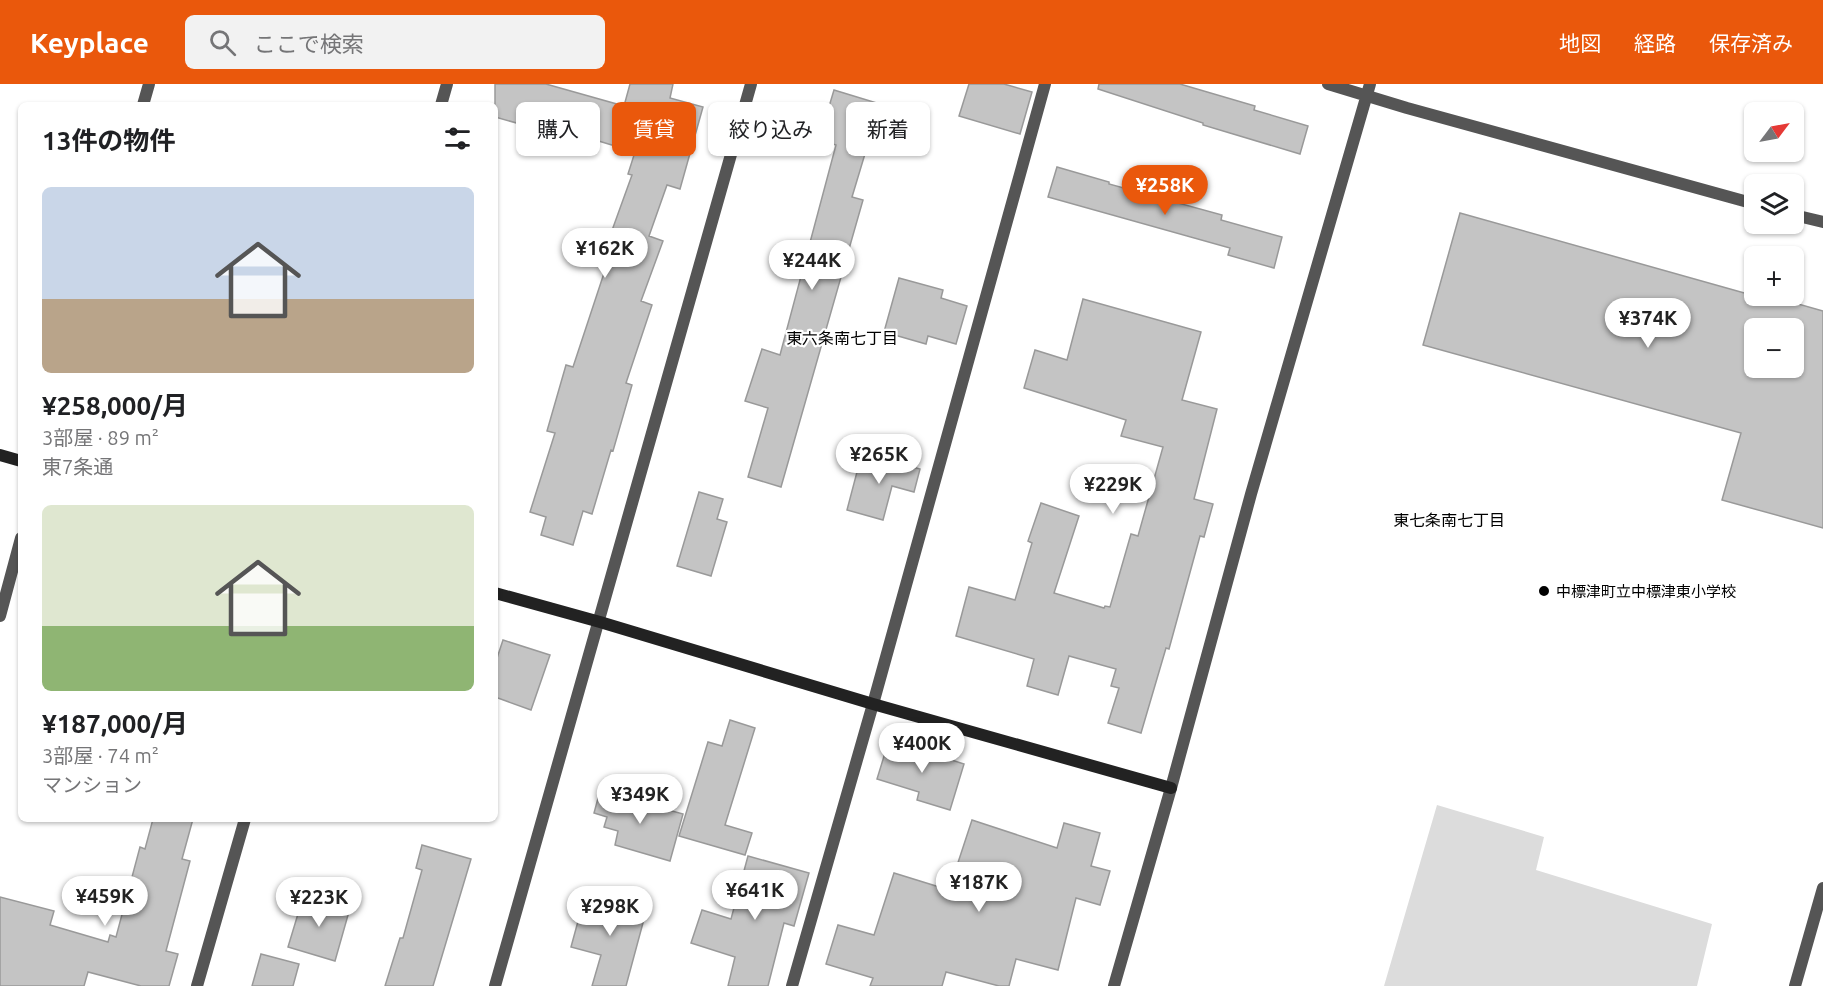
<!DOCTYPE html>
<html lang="ja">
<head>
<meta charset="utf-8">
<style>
  :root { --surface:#fff; --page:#f2f2f2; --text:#202124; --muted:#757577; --accent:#ea580c }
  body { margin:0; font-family:Ubuntu,"Noto Sans JP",sans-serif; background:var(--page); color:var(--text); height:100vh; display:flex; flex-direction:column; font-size:22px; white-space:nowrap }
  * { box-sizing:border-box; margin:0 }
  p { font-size:20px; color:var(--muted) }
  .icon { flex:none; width:33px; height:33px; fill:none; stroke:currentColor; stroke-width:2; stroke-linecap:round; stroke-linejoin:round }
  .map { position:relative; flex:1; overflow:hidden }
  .details { position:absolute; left:18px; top:18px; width:480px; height:720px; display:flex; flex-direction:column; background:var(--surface); border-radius:9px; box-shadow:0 2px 4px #0004 }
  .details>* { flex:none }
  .guide { position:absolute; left:516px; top:18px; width:570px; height:54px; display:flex; gap:12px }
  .needle { width:39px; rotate:58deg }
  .fabs { position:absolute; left:1744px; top:18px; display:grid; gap:12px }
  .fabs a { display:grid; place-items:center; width:60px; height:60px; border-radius:9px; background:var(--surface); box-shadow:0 2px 4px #0004; font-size:30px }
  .price { position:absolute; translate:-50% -51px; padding:0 14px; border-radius:21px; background:#fff; color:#222; font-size:20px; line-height:39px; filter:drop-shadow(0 2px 3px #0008) }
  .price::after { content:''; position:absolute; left:50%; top:36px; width:18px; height:14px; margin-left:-9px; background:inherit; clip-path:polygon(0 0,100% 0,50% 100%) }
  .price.active { background:var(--accent); color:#fff }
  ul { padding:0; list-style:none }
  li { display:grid; align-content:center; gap:12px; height:318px; padding:0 24px }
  li span { display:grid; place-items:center; height:186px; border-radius:9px; color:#555 }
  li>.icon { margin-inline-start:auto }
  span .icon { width:108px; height:108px; fill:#fffc; stroke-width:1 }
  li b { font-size:26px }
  h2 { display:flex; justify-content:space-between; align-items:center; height:72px; padding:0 24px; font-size:26px }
  .pill { padding:0 21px; border-radius:9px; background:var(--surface); box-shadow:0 2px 4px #0004; font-size:21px; line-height:54px }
  .pill.active { background:var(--accent); color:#fff }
  header { display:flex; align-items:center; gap:36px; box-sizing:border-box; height:84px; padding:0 30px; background:var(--accent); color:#fff }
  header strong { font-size:28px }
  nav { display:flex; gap:33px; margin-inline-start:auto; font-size:21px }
  .search { width:420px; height:54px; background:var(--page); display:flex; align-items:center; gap:15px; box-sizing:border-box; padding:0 21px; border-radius:9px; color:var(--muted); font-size:22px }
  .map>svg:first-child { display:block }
  .green { fill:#dcdcdc }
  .building { fill:#c4c4c4; stroke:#999; stroke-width:1.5; fill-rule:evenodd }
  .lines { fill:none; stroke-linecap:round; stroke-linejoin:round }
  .street { stroke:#555; stroke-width:12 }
  .secondary { stroke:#222; stroke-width:12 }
  .poi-dot { fill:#000; stroke:#fff; stroke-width:2 }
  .labels { text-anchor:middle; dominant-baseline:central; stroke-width:4.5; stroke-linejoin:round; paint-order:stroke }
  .poi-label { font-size:15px; fill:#000; stroke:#fff; text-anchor:start }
  .neighbourhood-label { font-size:16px; fill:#000; stroke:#fff }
</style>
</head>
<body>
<header>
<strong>Keyplace</strong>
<div class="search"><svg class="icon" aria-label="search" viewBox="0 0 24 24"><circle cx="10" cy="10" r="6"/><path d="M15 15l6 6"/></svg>ここで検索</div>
<nav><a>地図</a><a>経路</a><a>保存済み</a></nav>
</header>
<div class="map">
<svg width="1823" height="902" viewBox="0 0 1823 902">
  <rect width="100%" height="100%" fill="#fff"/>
  <path class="green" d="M 1437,721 L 1544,753 L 1536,786 L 1712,840 L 1697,902 L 1384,902 Z"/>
  <path class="building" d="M 495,0 L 546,0 L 624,22 L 630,0 L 673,0 L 670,14 L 703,23 L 680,105 L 667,101 L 649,152 L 663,157 L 641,217 L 652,221 L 626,299 L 632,301 L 613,367 L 611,366 L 592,430 L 583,427 L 573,461 L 541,451 L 546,433 L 530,428 L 555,349 L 547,347 L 566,281 L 573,283 L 612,165 L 606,163 L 632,91 L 628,90 L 635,68 L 582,52 L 581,57 L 495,33 Z
    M 969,0 L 1004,0 L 1032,8 L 1020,50 L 959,32 Z
    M 1099,0 L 1180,0 L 1255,22 L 1254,26 L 1308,42 L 1300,70 L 1203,41 L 1203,39 L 1098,5 Z
    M 834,6 L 880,20 L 852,113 L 863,116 L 781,403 L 748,393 L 768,324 L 745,317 L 762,265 L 780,271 L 836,61 L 819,56 Z
    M 1057,83 L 1109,98 L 1109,100 L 1222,131 L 1221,136 L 1282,153 L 1274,184 L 1228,171 L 1230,164 L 1048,113 Z
    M 1460,129 L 1755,212 L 1777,217 L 1777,214 L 1823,227 L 1823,444 L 1722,416 L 1741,349 L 1423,261 ZM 1755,244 L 1794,244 L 1794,284 L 1755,284 Z
    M 899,194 L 943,206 L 941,214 L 967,222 L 956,260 L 928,252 L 926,260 L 884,248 Z
    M 1083,215 L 1201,248 L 1182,316 L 1217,325 L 1194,415 L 1213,420 L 1204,453 L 1200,452 L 1169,565 L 1166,564 L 1141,649 L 1108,639 L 1119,604 L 1111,602 L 1116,585 L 1069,572 L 1058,611 L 1027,602 L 1034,575 L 956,552 L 969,503 L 1015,516 L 1032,459 L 1028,457 L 1041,419 L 1079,432 L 1054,509 L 1104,524 L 1105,522 L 1110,523 L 1131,450 L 1138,452 L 1163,363 L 1121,352 L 1126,336 L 1024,304 L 1035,266 L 1067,276 Z
    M 862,369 L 920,385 L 914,408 L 892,402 L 883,436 L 847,426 Z
    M 699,408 L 723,415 L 717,435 L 727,438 L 711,492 L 677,482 Z
    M 503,556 L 550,571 L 531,626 L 495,613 L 495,580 Z
    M 730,636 L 755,644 L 725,741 L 752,749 L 745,771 L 679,752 L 708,658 L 722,662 Z
    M 889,656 L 964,680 L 950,726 L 917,716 L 919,708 L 877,695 Z
    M 600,707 L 683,730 L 670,777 L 615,761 L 618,747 L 604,743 L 607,733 L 594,729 Z
    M 153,735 L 193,735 L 182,775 L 190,777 L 166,867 L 178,870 L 169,902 L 141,902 L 88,888 L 84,902 L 0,902 L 0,813 L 54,827 L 50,841 L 108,858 L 110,851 L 116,853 L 140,763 L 145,765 Z
    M 972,736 L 1057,764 L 1064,739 L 1100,749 L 1091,782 L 1110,787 L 1100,821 L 1076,814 L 1058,886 L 1016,875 L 1009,902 L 999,902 L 946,888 L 942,902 L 870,902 L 873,894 L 826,880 L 838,841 L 874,851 L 894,789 L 949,806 Z
    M 422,761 L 471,775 L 433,902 L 385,902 L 400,854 L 403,854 L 422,786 L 416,784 Z
    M 748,772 L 809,789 L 794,842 L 784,839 L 768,902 L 728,902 L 735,873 L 691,859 L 702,826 L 731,835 Z
    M 586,808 L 647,824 L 626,902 L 592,902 L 601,871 L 571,863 Z
    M 304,810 L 350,824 L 335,877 L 288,863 Z
    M 261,870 L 299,880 L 293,902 L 252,902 Z"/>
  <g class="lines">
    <path class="street" d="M 1328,0 L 1407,24 L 1755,120
      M 143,21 L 149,0
      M 441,21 L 447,0
      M 1794,131 L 1823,138
      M 0,532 L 21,454
      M 197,902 L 245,735
      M 495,902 L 751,0
      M 792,902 L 873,620 L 1045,0
      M 1114,902 L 1171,704 L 1251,410 L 1370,0
      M 1795,902 L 1823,804"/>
    <path class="secondary" d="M 0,371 L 21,377
      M 495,509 L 600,538 L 873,620 L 1171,704"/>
  </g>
  <circle class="poi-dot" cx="1544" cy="507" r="6"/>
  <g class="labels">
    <g class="poi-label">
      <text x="1556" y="507">中標津町立中標津東小学校</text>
    </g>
    <g class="neighbourhood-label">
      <text x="842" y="254">東六条南七丁目</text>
      <text x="1449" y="436">東七条南七丁目</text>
    </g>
  </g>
</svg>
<div class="fabs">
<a><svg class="needle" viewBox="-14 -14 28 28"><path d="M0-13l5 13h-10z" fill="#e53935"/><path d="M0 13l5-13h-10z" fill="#757577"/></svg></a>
<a><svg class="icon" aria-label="layers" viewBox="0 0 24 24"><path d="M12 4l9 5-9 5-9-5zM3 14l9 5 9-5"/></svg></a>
<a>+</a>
<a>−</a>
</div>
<b class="price active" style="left:1165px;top:132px">¥258K</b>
<b class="price" style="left:605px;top:195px">¥162K</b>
<b class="price" style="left:812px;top:207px">¥244K</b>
<b class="price" style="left:1648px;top:265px">¥374K</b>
<b class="price" style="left:879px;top:401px">¥265K</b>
<b class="price" style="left:1113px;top:431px">¥229K</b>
<b class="price" style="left:922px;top:690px">¥400K</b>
<b class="price" style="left:640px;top:741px">¥349K</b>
<b class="price" style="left:979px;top:829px">¥187K</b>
<b class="price" style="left:755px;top:837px">¥641K</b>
<b class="price" style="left:105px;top:843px">¥459K</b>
<b class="price" style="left:319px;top:844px">¥223K</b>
<b class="price" style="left:610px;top:853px">¥298K</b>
<div class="guide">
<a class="pill">購入</a>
<a class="pill active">賃貸</a>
<a class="pill">絞り込み</a>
<a class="pill">新着</a>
</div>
<section class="details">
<h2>13件の物件<svg class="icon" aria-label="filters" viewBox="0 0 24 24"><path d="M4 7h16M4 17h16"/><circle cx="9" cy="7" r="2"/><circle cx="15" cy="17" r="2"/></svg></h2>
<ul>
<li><span style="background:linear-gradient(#c9d6e8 60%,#b9a48a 0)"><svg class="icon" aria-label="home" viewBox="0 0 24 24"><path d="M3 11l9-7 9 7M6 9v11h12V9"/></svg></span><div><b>¥258,000/月</b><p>3部屋 · 89 m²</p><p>東7条通</p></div></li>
<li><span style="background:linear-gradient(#dfe7d0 65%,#8fb573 0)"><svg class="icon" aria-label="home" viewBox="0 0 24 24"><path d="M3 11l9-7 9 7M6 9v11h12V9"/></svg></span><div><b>¥187,000/月</b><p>3部屋 · 74 m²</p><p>マンション</p></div></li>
</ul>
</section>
</div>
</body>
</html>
